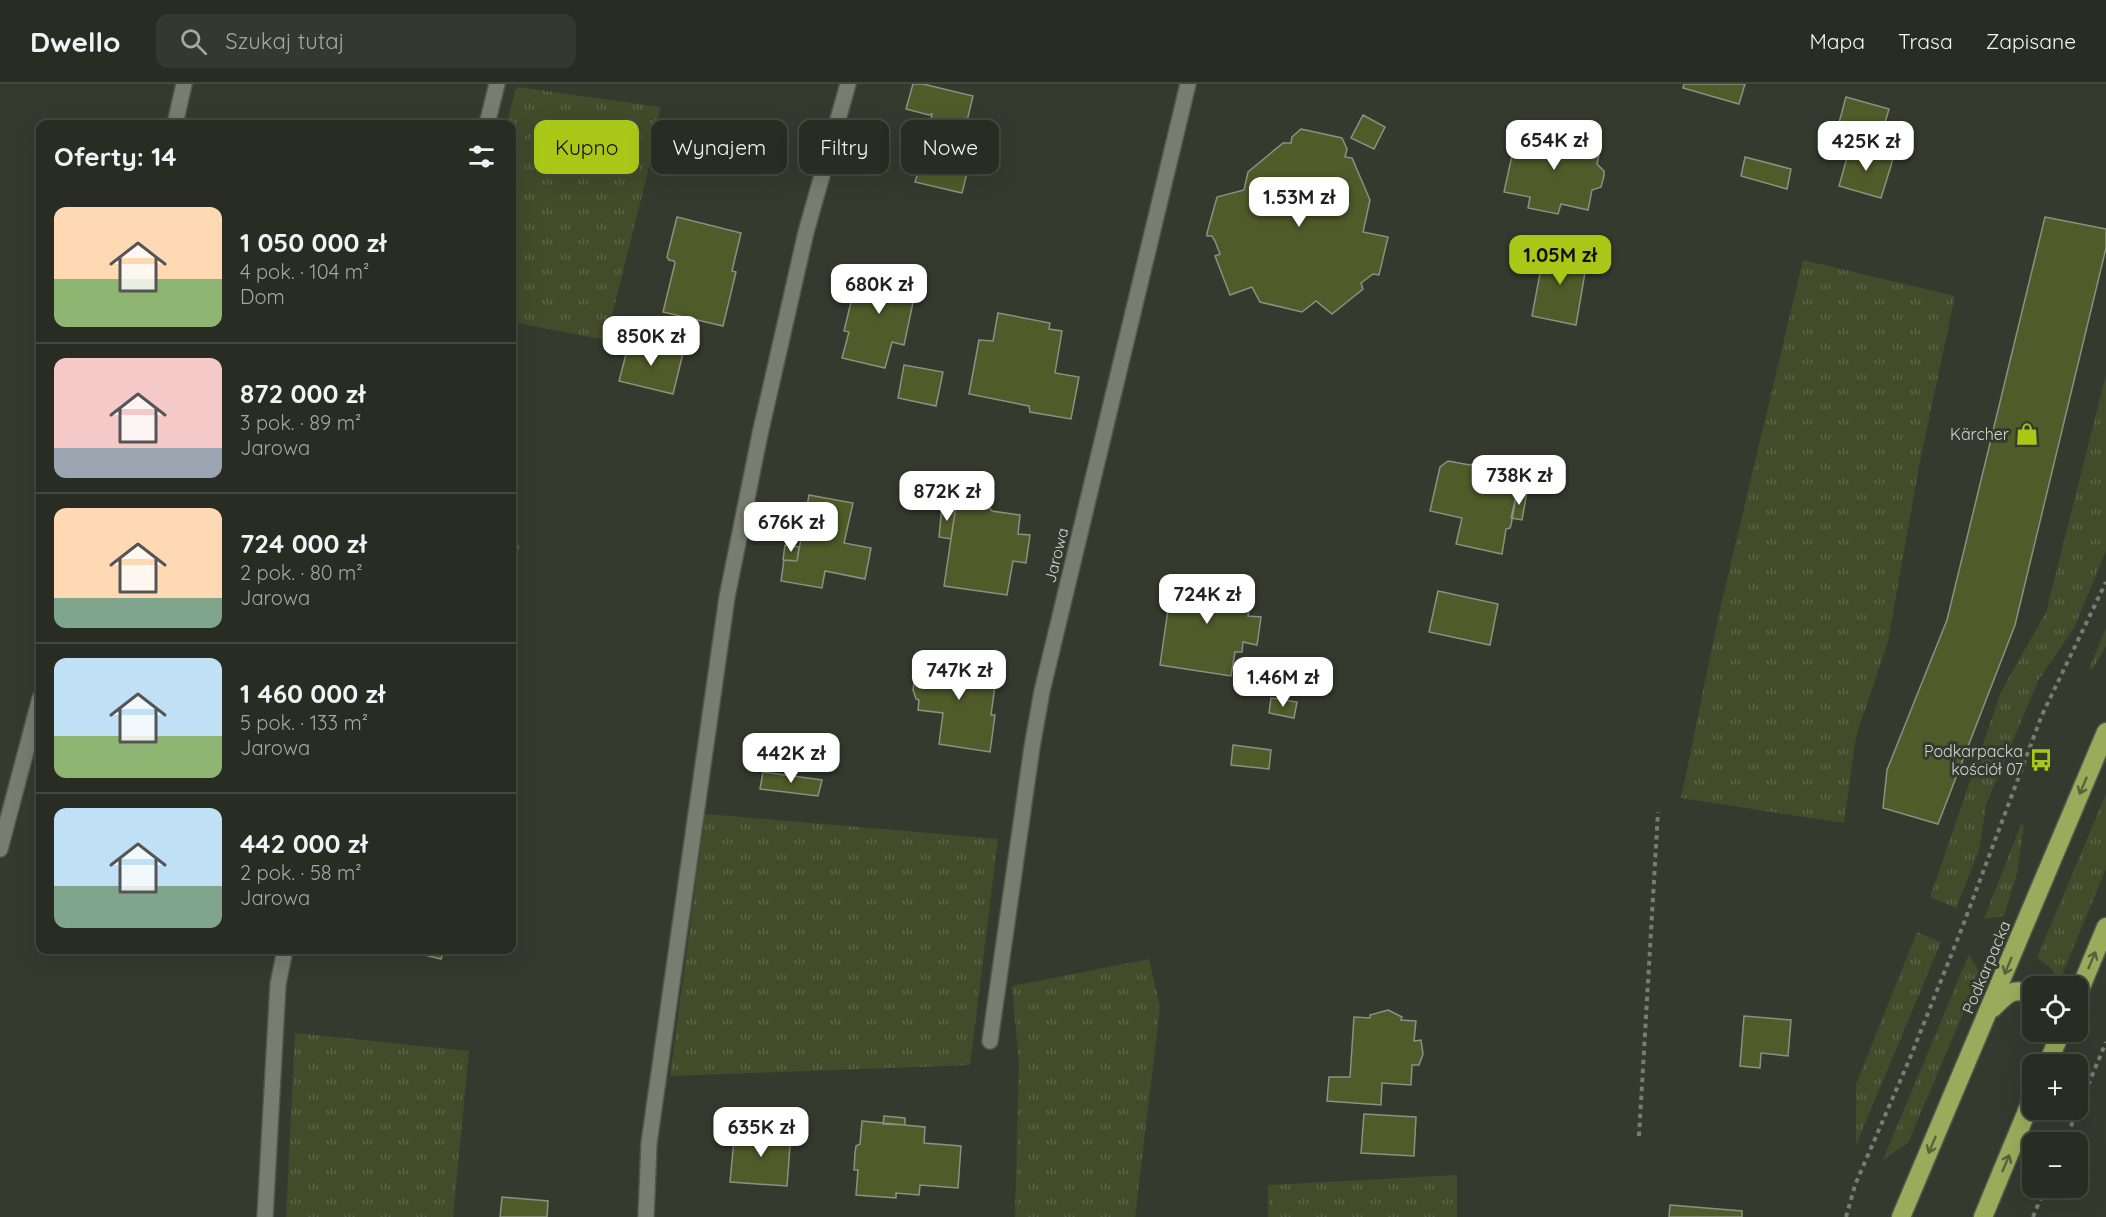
<!DOCTYPE html>
<html lang="pl">
<head>
<meta charset="utf-8">
<style>
  :root { --surface:#282c22; --page:#34382f; --text:#f1f3f6; --muted:#a5a7a5; --line:#444840; --accent:#aac717 }
  body { margin:0; font-family:Quicksand,sans-serif; background:var(--page); color:var(--text); height:100vh; display:flex; flex-direction:column; font-size:22px; white-space:nowrap }
  * { box-sizing:border-box; margin:0 }
  p { font-size:20px; color:var(--muted) }
  .icon { flex:none; width:33px; height:33px; fill:none; stroke:currentColor; stroke-width:2; stroke-linecap:round; stroke-linejoin:round }
  .map { position:relative; flex:1; overflow:hidden }
  .sheet { position:absolute; left:36px; top:36px; width:480px; height:834px; display:flex; flex-direction:column; background:var(--surface); border-radius:12px; box-shadow:0 6px 24px #0002,0 0 0 2px var(--line) }
  .sheet>* { flex:none }
  .guide { position:absolute; left:534px; top:36px; width:570px; height:54px; display:flex; gap:12px }
  .controls { position:absolute; left:2022px; top:892px; display:grid; gap:12px }
  .controls a { display:grid; place-items:center; width:66px; height:66px; border-radius:12px; background:var(--surface); box-shadow:0 6px 24px #0002,0 0 0 2px var(--line); font-size:30px }
  .price { position:absolute; translate:-50% -51px; padding:0 14px; border-radius:12px; background:#fff; color:#222; font-size:20px; line-height:39px; filter:drop-shadow(0 2px 3px #0008) }
  .price::after { content:''; position:absolute; left:50%; top:36px; width:18px; height:14px; margin-left:-9px; background:inherit; clip-path:polygon(0 0,100% 0,50% 100%) }
  .price.on { background:var(--accent); color:#111 }
  ul { padding:0; list-style:none }
  li { display:flex; align-items:center; gap:18px; height:150px; padding:0 18px }
  li+li { border-top:2px solid var(--line) }
  li span { display:grid; place-items:center; flex:none; width:168px; height:120px; border-radius:12px; color:#555 }
  li>.icon { margin-inline-start:auto }
  span .icon { width:72px; height:72px; fill:#fffc; stroke-width:1 }
  li b { font-size:26px }
  h2 { display:flex; justify-content:space-between; align-items:center; height:72px; padding:0 18px; font-size:26px }
  .chip { padding:0 21px; border-radius:12px; background:var(--surface); box-shadow:0 6px 24px #0002,0 0 0 2px var(--line); font-size:21px; line-height:54px }
  .chip.on { background:var(--accent); color:#111 }
  header { display:flex; align-items:center; gap:36px; box-sizing:border-box; height:84px; padding:0 30px; background:var(--surface); border-bottom:2px solid var(--line) }
  header strong { font-size:28px }
  nav { display:flex; gap:33px; margin-inline-start:auto; font-size:21px }
  .search { width:420px; height:54px; background:var(--page); display:flex; align-items:center; gap:15px; box-sizing:border-box; padding:0 21px; border-radius:12px; color:var(--muted); font-size:22px }
  .map>svg:first-child { display:block }
  .grass { fill:url(#grass-tufts) }
  .building { fill:#505b2a; stroke:#8c9082; stroke-width:1.5 }
  .lines { fill:none; stroke-linecap:round; stroke-linejoin:round }
  .minor-casing { stroke:#54574d; stroke-width:18 }
  .highway-casing { stroke:#54574d; stroke-width:21 }
  .path { stroke:#797c72; stroke-width:4; stroke-dasharray:4.5 4.5; stroke-linecap:butt }
  .minor { stroke:#797d70; stroke-width:15 }
  .highway { stroke:#9aac5c; stroke-width:18 }
  .oneway { stroke:#59623e }
  .labels { text-anchor:middle; dominant-baseline:central; stroke-width:6; stroke-linejoin:round; paint-order:stroke }
  .poi-label { font-size:16px; fill:#d3d5ce; stroke:#363a2e; text-anchor:end }
  .street-label { font-size:16px; fill:#d3d5ce; stroke:#363a2e }
</style>
</head>
<body>
<header>
<strong>Dwello</strong>
<div class="search"><svg class="icon" aria-label="search" viewBox="0 0 24 24"><circle cx="10" cy="10" r="6"/><path d="M15 15l6 6"/></svg>Szukaj tutaj</div>
<nav><a>Mapa</a><a>Trasa</a><a>Zapisane</a></nav>
</header>
<div class="map">
<svg width="2106" height="1133" viewBox="0 0 2106 1133">
  <defs>
    <pattern id="grass-tufts" width="24" height="20" patternUnits="userSpaceOnUse" patternTransform="scale(1.5)"><rect width="24" height="20" fill="#434b2b"/><path d="M3 7l-1-3M5 7V3M7 7l1-3M15 17l-1-3M17 17v-4M19 17l1-3" fill="none" stroke="#5d6449"/></pattern>
  </defs>
  <rect width="100%" height="100%" fill="#363a2e"/>
  <path class="grass" d="M 517,3 L 660,23 L 652,71 L 606,256 L 512,238 L 512,40 L 506,40 Z
    M 1803,176 L 1955,212 L 1919,382 L 1888,558 L 1856,652 L 1844,739 L 1681,714 L 1720,525 Z
    M 2106,291 L 2106,467 L 2074,544 L 2038,597 L 1986,721 L 1979,767 L 1956,824 L 1930,813 L 2001,608 L 2046,528 Z
    M 2106,544 L 2106,562 L 2092,586 L 2089,585 Z
    M 2106,710 L 2106,785 L 2059,898 L 2050,883 L 2037,874 Z
    M 705,730 L 998,755 L 970,981 L 670,992 Z
    M 2021,740 L 2024,741 L 2017,789 L 2004,832 L 1984,835 Z
    M 1917,848 L 1941,858 L 1856,1061 L 1856,1000 Z
    M 1969,870 L 1980,890 L 1908,1059 L 1883,1076 Z
    M 1149,875 L 1160,923 L 1135,1133 L 1015,1133 L 1019,979 L 1012,902 Z
    M 295,949 L 469,967 L 453,1133 L 286,1133 Z
    M 1457,1091 L 1457,1133 L 1268,1133 L 1268,1101 Z"/>
  <path class="building" d="M 913,0 L 923,0 L 973,12 L 967,37 L 979,41 L 962,109 L 915,98 L 921,78 L 911,75 L 917,49 L 927,52 L 932,30 L 929,31 L 906,25 Z
    M 1684,0 L 1745,0 L 1739,20 L 1683,4 Z
    M 1846,13 L 1889,25 L 1876,70 L 1834,57 Z
    M 1363,31 L 1385,43 L 1374,65 L 1351,54 Z
    M 1518,44 L 1601,62 L 1597,80 L 1604,87 L 1604,92 L 1601,103 L 1592,106 L 1588,126 L 1561,120 L 1558,130 L 1528,124 L 1530,113 L 1504,108 Z
    M 1301,45 L 1342,54 L 1347,65 L 1345,73 L 1352,74 L 1370,116 L 1363,148 L 1388,153 L 1379,191 L 1373,190 L 1361,199 L 1363,205 L 1332,230 L 1316,217 L 1302,228 L 1260,218 L 1252,203 L 1230,211 L 1215,172 L 1220,170 L 1215,157 L 1212,152 L 1207,152 L 1207,149 L 1217,113 L 1244,106 L 1248,88 L 1283,59 L 1291,59 L 1292,53 Z
    M 1850,63 L 1893,75 L 1881,114 L 1839,102 Z
    M 1745,73 L 1791,85 L 1787,105 L 1741,92 Z
    M 677,133 L 741,149 L 732,187 L 736,188 L 723,242 L 663,228 L 675,179 L 674,177 L 669,176 L 667,173 Z
    M 2045,133 L 2106,145 L 2106,164 L 2015,541 L 1938,740 L 1883,724 L 1887,686 L 1947,536 Z
    M 1545,163 L 1588,171 L 1576,241 L 1532,232 Z
    M 860,181 L 890,189 L 900,185 L 907,187 L 911,193 L 918,195 L 904,261 L 892,258 L 885,284 L 842,274 L 849,248 L 844,247 Z
    M 998,229 L 1050,239 L 1049,245 L 1062,247 L 1055,289 L 1079,293 L 1071,335 L 1030,328 L 1029,322 L 969,310 L 979,256 L 993,257 Z
    M 630,255 L 683,269 L 673,310 L 619,297 Z
    M 904,281 L 943,288 L 936,322 L 898,314 Z
    M 1448,377 L 1470,381 L 1478,378 L 1490,381 L 1495,387 L 1520,393 L 1511,441 L 1510,444 L 1506,445 L 1502,470 L 1456,460 L 1462,434 L 1430,427 L 1440,383 Z
    M 1517,408 L 1527,408 L 1522,436 L 1511,434 Z
    M 809,411 L 853,419 L 844,459 L 871,464 L 865,495 L 825,487 L 822,504 L 781,497 L 784,476 L 797,477 Z
    M 973,417 L 986,419 L 992,427 L 1020,431 L 1018,450 L 1030,451 L 1026,479 L 1013,477 L 1007,511 L 944,502 L 956,421 L 966,422 Z
    M 942,422 L 956,423 L 951,455 L 939,453 Z
    M 512,461 L 518,462 L 512,508 Z
    M 785,461 L 799,463 L 797,477 L 783,476 Z
    M 1173,491 L 1252,503 L 1248,532 L 1261,533 L 1257,561 L 1243,558 L 1242,568 L 1235,568 L 1231,592 L 1160,581 Z
    M 1438,507 L 1498,520 L 1490,561 L 1429,548 Z
    M 960,574 L 974,576 L 978,580 L 978,584 L 997,587 L 991,631 L 995,631 L 990,668 L 939,660 L 943,629 L 918,626 L 919,616 L 916,615 L 913,606 L 915,591 L 922,584 L 924,585 L 926,575 L 953,579 L 953,576 Z
    M 1271,614 L 1297,618 L 1294,634 L 1269,629 Z
    M 1233,661 L 1271,666 L 1269,685 L 1231,681 Z
    M 763,688 L 822,696 L 818,712 L 760,705 Z
    M 405,866 L 444,866 L 441,875 Z
    M 1388,926 L 1402,933 L 1401,936 L 1416,937 L 1414,957 L 1421,956 L 1423,970 L 1419,981 L 1412,981 L 1411,1001 L 1382,999 L 1381,1021 L 1327,1017 L 1329,993 L 1350,993 L 1354,933 L 1370,934 L 1370,931 Z
    M 1744,932 L 1791,936 L 1788,972 L 1761,969 L 1760,984 L 1740,982 Z
    M 1364,1030 L 1416,1033 L 1414,1072 L 1361,1069 Z
    M 884,1032 L 905,1034 L 905,1041 L 883,1040 Z
    M 862,1037 L 925,1043 L 924,1059 L 961,1062 L 958,1104 L 920,1101 L 919,1111 L 896,1109 L 896,1114 L 856,1111 L 858,1086 L 854,1086 L 855,1069 L 856,1062 L 860,1060 Z
    M 735,1045 L 791,1049 L 787,1102 L 730,1098 Z
    M 502,1113 L 548,1117 L 547,1133 L 500,1133 Z
    M 1670,1121 L 1742,1127 L 1742,1133 L 1669,1133 Z"/>
  <g class="lines">
    <g class="minor-casing">
      <path id="minor" d="M 175,40 L 184,0
        M 487,40 L 497,0
        M 0,765 L 40,614
        M 990,957 L 1032,663 L 1042,607 L 1188,0
        M 265,1133 L 278,900 L 285,866
        M 646,1133 L 649,1059 L 727,513 L 760,350 L 806,148 L 848,0"/>
    </g>
    <g class="highway-casing">
      <path id="highway" d="M 2078,910 L 2106,843
        M 1993,924 C 2007,910 2012,903 2032,910
        M 2047,981 L 2061,948
        M 1901,1133 L 2106,648
        M 1983,1133 L 2032,1015"/>
    </g>
    <path class="path" d="M 1639,1052 L 1658,728
      M 2064,1059 L 2106,958
      M 1846,1133 L 1855,1101 L 1910,974 L 1962,844 L 2042,631 L 2106,498
      M 2033,1133 L 2045,1104"/>
    <use href="#minor" class="minor"/>
    <use href="#highway" class="highway"/>
  </g>
  <defs><path id="oneway-shaft" d="M-6 0H5M1.5-3L5.5 0L1.5 3" fill="none" stroke-width="1.6" stroke-linecap="round" stroke-linejoin="round" transform="scale(1.5)"/></defs>
  <g class="oneway">
    <use href="#oneway-shaft" transform="translate(2083 702) rotate(113)"/>
    <use href="#oneway-shaft" transform="translate(2092 876) rotate(-67)"/>
    <use href="#oneway-shaft" transform="translate(2008 882) rotate(113)"/>
    <use href="#oneway-shaft" transform="translate(1932 1061) rotate(113)"/>
    <use href="#oneway-shaft" transform="translate(2006 1079) rotate(-67)"/>
  </g>
  <defs>
    <g id="shop-bare" transform="scale(1.8)"><path d="M-5-2.5h2.3a2.7 3.5 0 0 1 5.4 0H5L5.5 6h-11ZM-1.5-2.5h3a1.5 2.3 0 0 0-3 0Z" fill="#aac717" stroke="#363a2e" stroke-width="2.5" paint-order="stroke"/></g>
    <g id="bus-bare" transform="scale(1.8)"><path d="M-5-6H5V4H4V6H2V4H-2V6H-4V4H-5ZM-3.5-4V0h7V-4ZM-3.5 1.2v1.5H-2V1.2ZM2 1.2v1.5H3.5V1.2Z" fill="#aac717" stroke="#363a2e" stroke-width="2.5" paint-order="stroke"/></g>
  </defs>
  <g fill-rule="evenodd">
    <use href="#shop-bare" x="2027" y="350"/>
    <use href="#bus-bare" x="2041" y="676"/>
  </g>
  <g class="labels">
    <g class="poi-label">
      <text x="2009" y="350">Kärcher</text>
      <text x="2023" y="667">Podkarpacka<tspan x="2023" dy="18">kościół 07</tspan></text>
    </g>
    <g class="street-label">
      <text transform="translate(1056 471) rotate(-76)">Jarowa</text>
      <text transform="translate(1986 883) rotate(-67)">Podkarpacka</text>
    </g>
  </g>
</svg>
<div class="controls">
<a><svg class="icon" aria-label="locate" viewBox="0 0 24 24"><circle cx="12" cy="12" r="6"/><path d="M12 2v4M12 18v4M2 12h4M18 12h4"/></svg></a>
<a>+</a>
<a>−</a>
</div>
<b class="price" style="left:1554px;top:87px">654K zł</b>
<b class="price" style="left:1866px;top:88px">425K zł</b>
<b class="price" style="left:1299px;top:144px">1.53M zł</b>
<b class="price on" style="left:1560px;top:202px">1.05M zł</b>
<b class="price" style="left:879px;top:231px">680K zł</b>
<b class="price" style="left:651px;top:283px">850K zł</b>
<b class="price" style="left:1519px;top:422px">738K zł</b>
<b class="price" style="left:947px;top:438px">872K zł</b>
<b class="price" style="left:791px;top:469px">676K zł</b>
<b class="price" style="left:1207px;top:541px">724K zł</b>
<b class="price" style="left:959px;top:617px">747K zł</b>
<b class="price" style="left:1283px;top:624px">1.46M zł</b>
<b class="price" style="left:791px;top:700px">442K zł</b>
<b class="price" style="left:761px;top:1074px">635K zł</b>
<div class="guide">
<a class="chip on">Kupno</a>
<a class="chip">Wynajem</a>
<a class="chip">Filtry</a>
<a class="chip">Nowe</a>
</div>
<section class="sheet">
<h2>Oferty: 14<svg class="icon" aria-label="filters" viewBox="0 0 24 24"><path d="M4 7h16M4 17h16"/><circle cx="9" cy="7" r="2"/><circle cx="15" cy="17" r="2"/></svg></h2>
<ul>
<li><span style="background:linear-gradient(#ffd9b3 60%,#8fb573 0)"><svg class="icon" aria-label="home" viewBox="0 0 24 24"><path d="M3 11l9-7 9 7M6 9v11h12V9"/></svg></span><div><b>1 050 000 zł</b><p>4 pok. · 104 m²</p><p>Dom</p></div></li>
<li><span style="background:linear-gradient(#f6c9c9 75%,#9aa5b1 0)"><svg class="icon" aria-label="home" viewBox="0 0 24 24"><path d="M3 11l9-7 9 7M6 9v11h12V9"/></svg></span><div><b>872 000 zł</b><p>3 pok. · 89 m²</p><p>Jarowa</p></div></li>
<li><span style="background:linear-gradient(#ffd9b3 75%,#7fa58c 0)"><svg class="icon" aria-label="home" viewBox="0 0 24 24"><path d="M3 11l9-7 9 7M6 9v11h12V9"/></svg></span><div><b>724 000 zł</b><p>2 pok. · 80 m²</p><p>Jarowa</p></div></li>
<li><span style="background:linear-gradient(#bfe0f5 65%,#8fb573 0)"><svg class="icon" aria-label="home" viewBox="0 0 24 24"><path d="M3 11l9-7 9 7M6 9v11h12V9"/></svg></span><div><b>1 460 000 zł</b><p>5 pok. · 133 m²</p><p>Jarowa</p></div></li>
<li><span style="background:linear-gradient(#bfe0f5 65%,#7fa58c 0)"><svg class="icon" aria-label="home" viewBox="0 0 24 24"><path d="M3 11l9-7 9 7M6 9v11h12V9"/></svg></span><div><b>442 000 zł</b><p>2 pok. · 58 m²</p><p>Jarowa</p></div></li>
</ul>
</section>
</div>
</body>
</html>
